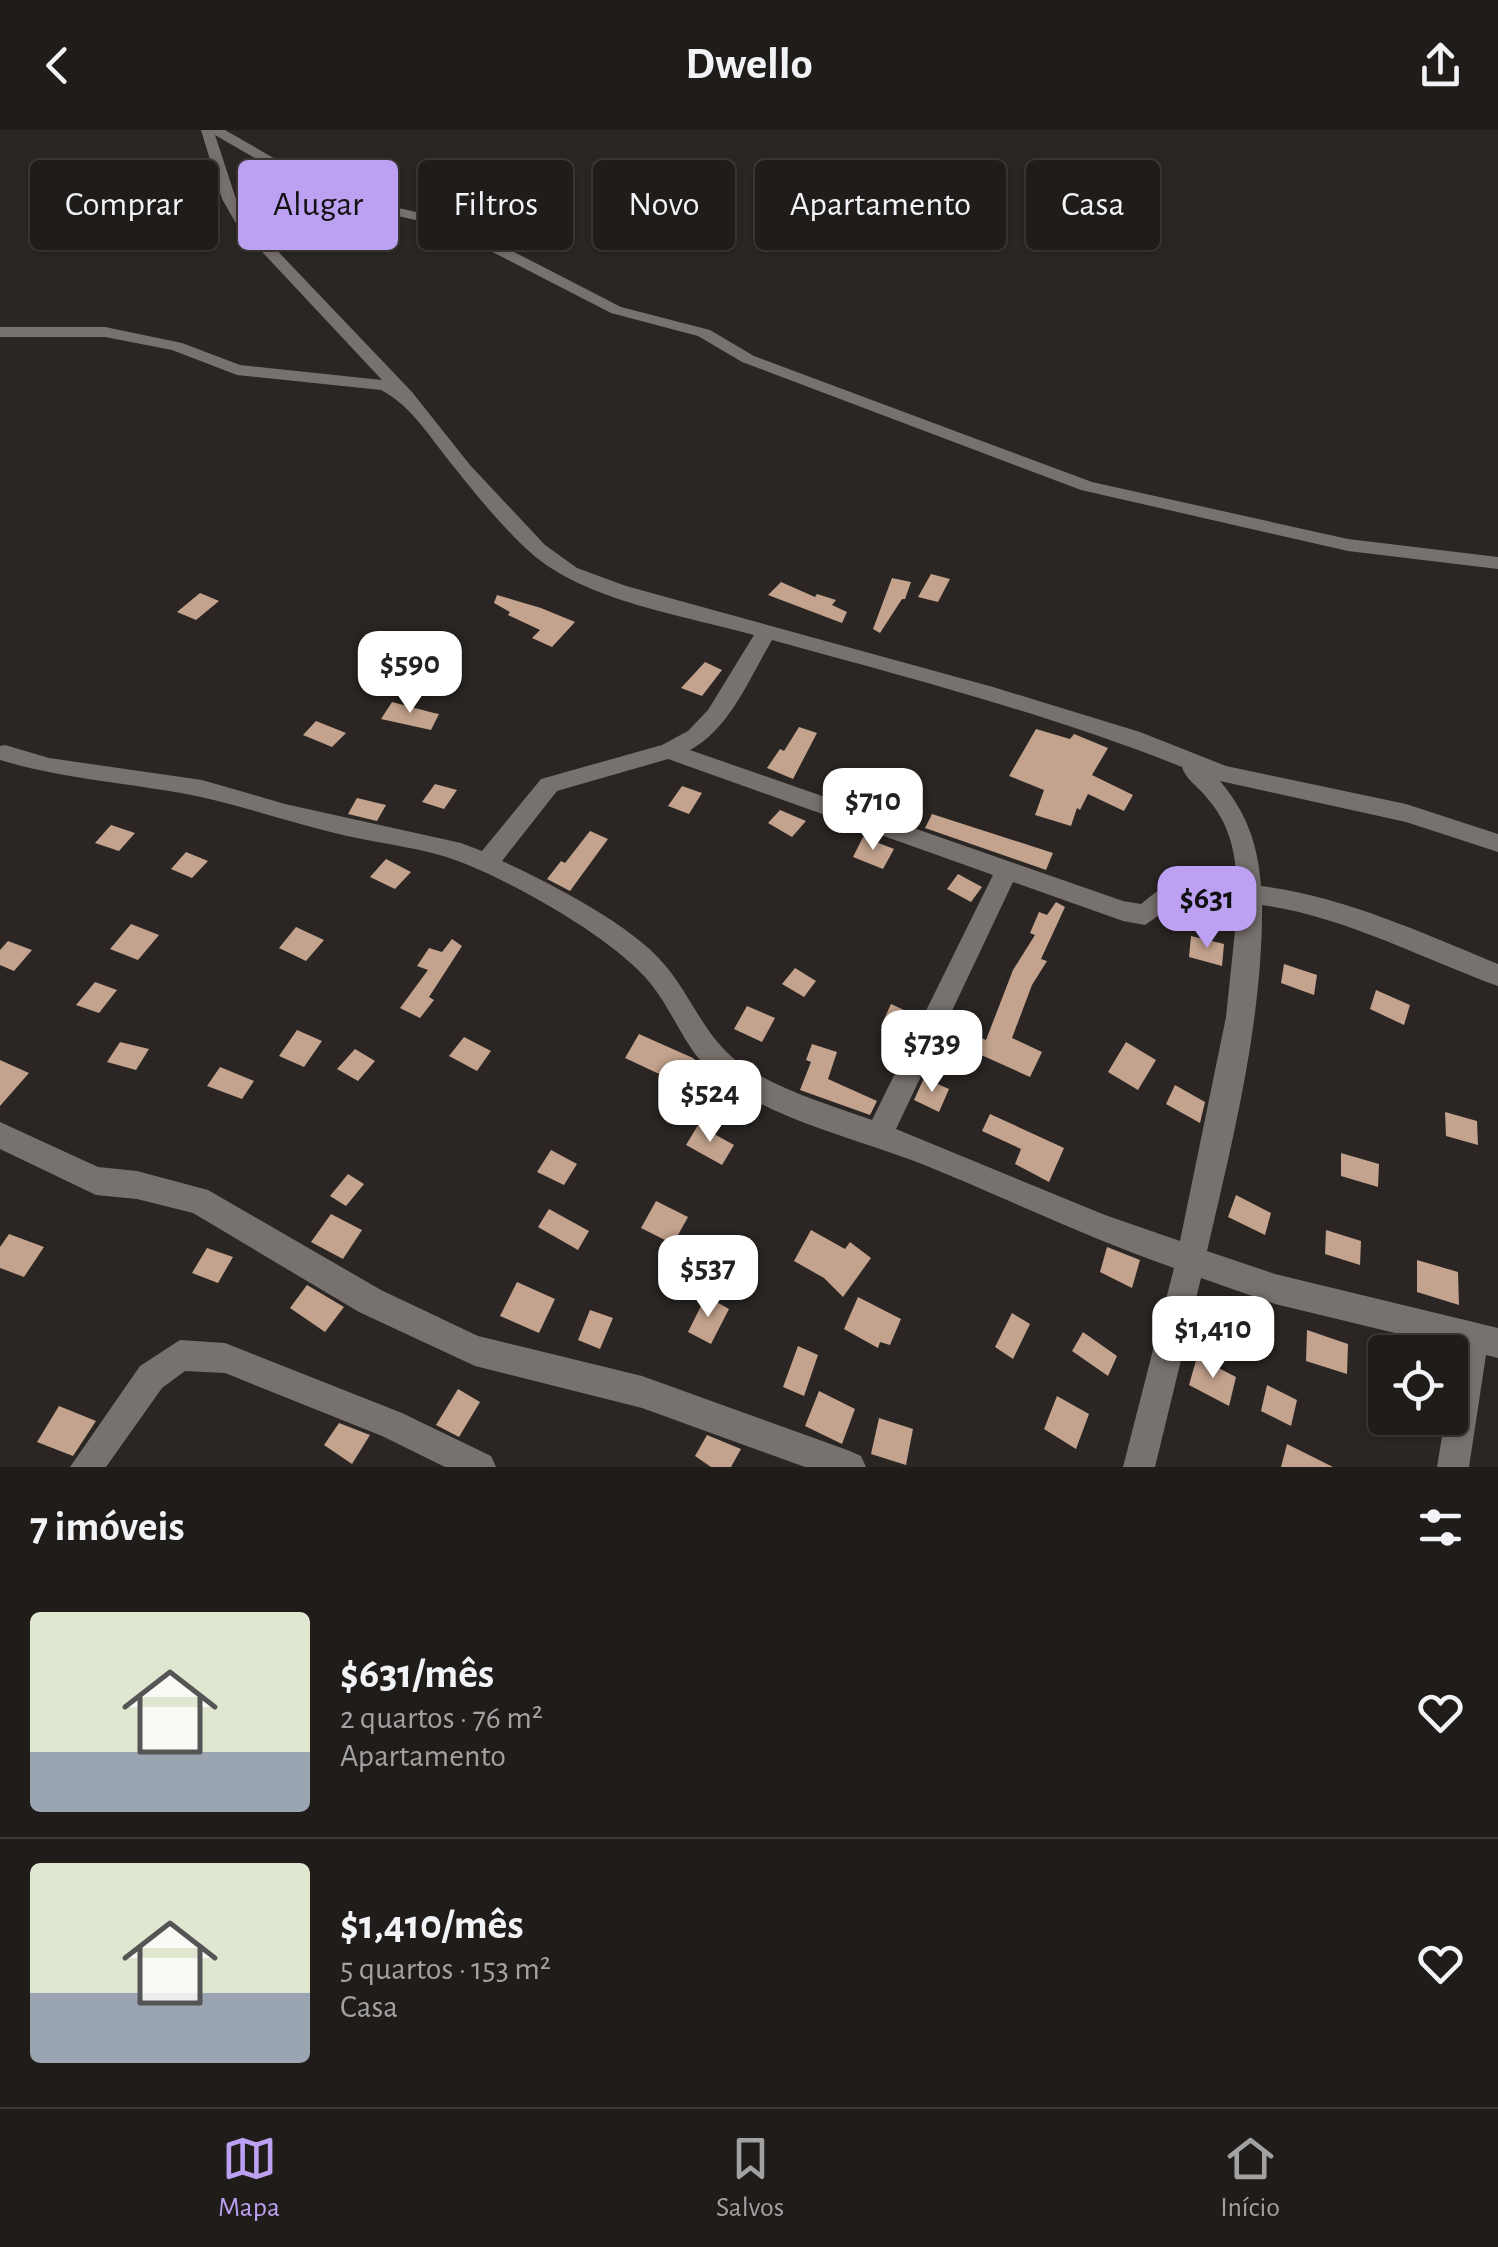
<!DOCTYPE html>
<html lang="pt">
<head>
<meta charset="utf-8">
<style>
  :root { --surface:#201c1a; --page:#282523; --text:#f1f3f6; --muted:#a2a1a2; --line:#3d3a39; --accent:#bca0f2 }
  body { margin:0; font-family:"Alegreya Sans",sans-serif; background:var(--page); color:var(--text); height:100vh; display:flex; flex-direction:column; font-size:38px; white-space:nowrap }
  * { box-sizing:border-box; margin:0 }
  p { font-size:32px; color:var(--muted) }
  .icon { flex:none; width:55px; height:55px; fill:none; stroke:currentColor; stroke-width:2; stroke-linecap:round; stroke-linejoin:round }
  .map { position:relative; height:1337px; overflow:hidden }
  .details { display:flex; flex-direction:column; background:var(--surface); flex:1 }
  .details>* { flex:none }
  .hud { position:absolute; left:30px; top:30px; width:1440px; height:90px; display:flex; gap:20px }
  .tools { position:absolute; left:1368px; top:1205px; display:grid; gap:20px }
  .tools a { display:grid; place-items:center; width:100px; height:100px; border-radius:10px; background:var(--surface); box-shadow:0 2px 8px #0004,0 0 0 2px var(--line); font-size:50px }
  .price { position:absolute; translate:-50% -85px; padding:0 22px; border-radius:20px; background:#fff; color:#222; font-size:32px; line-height:65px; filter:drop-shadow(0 2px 5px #0008) }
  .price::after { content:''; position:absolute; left:50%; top:60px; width:30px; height:22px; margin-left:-15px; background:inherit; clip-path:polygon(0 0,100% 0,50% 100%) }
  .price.selected { background:var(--accent); color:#111 }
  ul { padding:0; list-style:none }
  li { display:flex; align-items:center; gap:30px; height:250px; padding:0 30px }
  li+li { border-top:2px solid var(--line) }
  li span { display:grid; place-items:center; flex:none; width:280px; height:200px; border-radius:10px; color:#555 }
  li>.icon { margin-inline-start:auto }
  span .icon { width:120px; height:120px; fill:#fffc; stroke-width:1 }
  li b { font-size:42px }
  h2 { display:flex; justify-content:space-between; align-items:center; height:120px; padding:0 30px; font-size:42px }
  .chip { padding:0 35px; border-radius:10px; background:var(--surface); box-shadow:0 2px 8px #0004,0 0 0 2px var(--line); font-size:35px; line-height:90px }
  .chip.selected { background:var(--accent); color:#111 }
  header { display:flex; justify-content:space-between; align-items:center; height:130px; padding:0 30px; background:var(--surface); font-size:45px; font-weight:700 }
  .menu { display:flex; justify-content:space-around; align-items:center; height:140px; border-top:2px solid var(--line); background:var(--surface); font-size:28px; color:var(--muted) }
  .menu a { display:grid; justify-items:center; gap:5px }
  .menu .selected { color:var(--accent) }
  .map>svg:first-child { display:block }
  .building { fill:#c3a38d }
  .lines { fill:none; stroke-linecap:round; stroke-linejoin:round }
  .minor { fill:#78726e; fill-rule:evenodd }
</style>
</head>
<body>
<header><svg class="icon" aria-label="back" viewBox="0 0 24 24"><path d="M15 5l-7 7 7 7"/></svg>Dwello<svg class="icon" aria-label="share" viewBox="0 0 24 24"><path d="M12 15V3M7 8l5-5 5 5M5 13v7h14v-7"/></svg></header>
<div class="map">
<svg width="1498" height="1337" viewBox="0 0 1498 1337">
  <rect width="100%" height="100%" fill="#2b2623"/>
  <path class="building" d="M 931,444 L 950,449 L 938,472 L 918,467 Z
    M 892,448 L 911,452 L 905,469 L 902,469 L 880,503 L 873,499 Z
    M 781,452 L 815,467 L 817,464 L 836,470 L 832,475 L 847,482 L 842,493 L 768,465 Z
    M 200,463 L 219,471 L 196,490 L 177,482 Z
    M 497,465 L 541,478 L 575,492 L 552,517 L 532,508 L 540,500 L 508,485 L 510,482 L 494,473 Z
    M 705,532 L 722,540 L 702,566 L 681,558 Z
    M 392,572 L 434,583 L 439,584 L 431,600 L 381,589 Z
    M 316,591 L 346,603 L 332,617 L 303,605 Z
    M 799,597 L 817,603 L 793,649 L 767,638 L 780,619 L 784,621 Z
    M 1036,599 L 1070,609 L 1074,604 L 1108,618 L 1092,645 L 1133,665 L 1124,681 L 1088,664 L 1080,680 L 1077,678 L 1071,696 L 1035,685 L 1044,660 L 1009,646 Z
    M 435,654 L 457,660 L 444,679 L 422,672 Z
    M 682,656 L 702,663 L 689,684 L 668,676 Z
    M 357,668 L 386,675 L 377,691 L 348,684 Z
    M 780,680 L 806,691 L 792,707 L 768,693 Z
    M 932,684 L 1053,723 L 1046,740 L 925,698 Z
    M 111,695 L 135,703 L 119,721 L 95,713 Z
    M 590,701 L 608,709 L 570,761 L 547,749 L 561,731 L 565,733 Z
    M 863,707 L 894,719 L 883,739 L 853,727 Z
    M 186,722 L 208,731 L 192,748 L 171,739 Z
    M 386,729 L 411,742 L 395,759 L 370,747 Z
    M 958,744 L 982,757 L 971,772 L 947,759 Z
    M 1056,772 L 1065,777 L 1041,829 L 1047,831 L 1032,855 L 1012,908 L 1042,922 L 1030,947 L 961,916 L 957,926 L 939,918 L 950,894 L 986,910 L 1013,840 L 1035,805 L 1030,803 L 1039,782 L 1047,785 Z
    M 131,794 L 159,805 L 138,830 L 110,819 Z
    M 296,797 L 324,810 L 306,831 L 279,818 Z
    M 1191,806 L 1224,814 L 1222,836 L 1189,827 Z
    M 452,809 L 462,816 L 429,867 L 434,870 L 420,888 L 400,878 L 428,840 L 417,836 L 429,818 L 442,822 Z
    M 8,811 L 32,820 L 14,841 L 0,835 L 0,820 Z
    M 1284,834 L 1317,845 L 1314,865 L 1281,853 Z
    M 795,838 L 816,851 L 804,867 L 782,854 Z
    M 95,852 L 117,860 L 99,883 L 76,875 Z
    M 1376,860 L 1410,875 L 1404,895 L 1370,879 Z
    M 891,874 L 919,887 L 908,908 L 881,896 Z
    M 747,876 L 775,888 L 762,912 L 734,899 Z
    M 297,900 L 322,911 L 304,937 L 279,926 Z
    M 639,904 L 693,928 L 713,948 L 702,964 L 625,928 Z
    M 464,907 L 491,921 L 477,941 L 449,926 Z
    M 120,912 L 149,919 L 136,940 L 107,932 Z
    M 1126,912 L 1156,930 L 1138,960 L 1108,942 Z
    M 812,914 L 837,922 L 828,949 L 877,971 L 870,985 L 800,960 L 811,932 L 806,930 Z
    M 355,919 L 375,931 L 358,951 L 337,939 Z
    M 0,930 L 29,943 L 0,976 Z
    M 220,937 L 254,951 L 242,969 L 207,956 Z
    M 924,948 L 949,959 L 939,982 L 914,970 Z
    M 1175,955 L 1205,972 L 1200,993 L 1166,974 Z
    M 1445,982 L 1477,991 L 1478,1015 L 1446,1006 Z
    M 990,984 L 1064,1018 L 1049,1052 L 1015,1034 L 1021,1019 L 982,1001 Z
    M 698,995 L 734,1015 L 722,1035 L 686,1015 Z
    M 551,1020 L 577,1034 L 564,1055 L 537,1042 Z
    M 1341,1023 L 1379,1034 L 1378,1057 L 1341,1046 Z
    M 348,1044 L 364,1054 L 346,1076 L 330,1066 Z
    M 1236,1065 L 1271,1083 L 1265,1105 L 1228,1087 Z
    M 656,1071 L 688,1087 L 673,1114 L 641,1098 Z
    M 549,1079 L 589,1101 L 578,1120 L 538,1097 Z
    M 331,1084 L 362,1100 L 343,1129 L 311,1112 Z
    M 811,1100 L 845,1119 L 850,1112 L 871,1128 L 843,1167 L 824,1148 L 794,1131 Z
    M 1326,1100 L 1361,1111 L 1360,1135 L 1325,1124 Z
    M 9,1104 L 44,1117 L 24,1147 L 0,1138 L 0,1117 Z
    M 1107,1117 L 1140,1130 L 1132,1158 L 1100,1142 Z
    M 207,1118 L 233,1127 L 218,1153 L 192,1143 Z
    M 1417,1130 L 1458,1142 L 1459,1175 L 1417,1162 Z
    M 517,1152 L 555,1169 L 539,1203 L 500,1186 Z
    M 307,1155 L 344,1177 L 325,1202 L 290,1178 Z
    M 706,1166 L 729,1179 L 711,1214 L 688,1202 Z
    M 858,1167 L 901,1189 L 890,1215 L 880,1212 L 878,1218 L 844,1199 Z
    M 590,1180 L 613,1188 L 600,1219 L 578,1210 Z
    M 1012,1183 L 1030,1194 L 1013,1229 L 995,1217 Z
    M 1307,1200 L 1348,1214 L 1347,1244 L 1306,1231 Z
    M 1083,1202 L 1117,1226 L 1108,1246 L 1072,1221 Z
    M 798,1216 L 818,1225 L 804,1266 L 783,1257 Z
    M 1197,1227 L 1236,1247 L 1229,1276 L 1189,1255 Z
    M 1267,1255 L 1297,1270 L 1291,1296 L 1261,1281 Z
    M 458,1259 L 480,1272 L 459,1307 L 436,1295 Z
    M 819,1261 L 855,1279 L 842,1314 L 805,1296 Z
    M 1057,1266 L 1089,1284 L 1076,1319 L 1044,1299 Z
    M 59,1276 L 96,1291 L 73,1326 L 37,1312 Z
    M 879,1288 L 913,1299 L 906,1335 L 871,1324 Z
    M 339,1293 L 370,1305 L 352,1334 L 324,1315 Z
    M 707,1305 L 741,1319 L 731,1337 L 711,1337 L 695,1326 Z
    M 1287,1314 L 1333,1337 L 1281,1337 Z"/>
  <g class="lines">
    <path class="minor" d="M 201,0 L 225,0 L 336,64 L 452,90 L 621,177 L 710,200 L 754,226 L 1092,352 L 1348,409 L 1498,427 L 1498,439 L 1348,421 L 1081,360 L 742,232 L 698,206 L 611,183 L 442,96 L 327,70 L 215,5 L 236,69 L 248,90 L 412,262 L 470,335 L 545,415 L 577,438 L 626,456 L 993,557 L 1140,602 L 1226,636 L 1406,674 L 1498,704 L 1498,722 L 1406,692 L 1220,651 C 1247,683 1258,715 1261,756 C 1345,767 1420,802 1498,834 L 1498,856 C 1418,827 1346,787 1262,775 C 1263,890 1233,1009 1207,1121 L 1275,1144 L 1498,1198 L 1498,1228 L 1486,1225 L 1469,1337 L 1437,1337 L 1445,1288 L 1450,1288 L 1450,1259 L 1457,1218 L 1275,1174 L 1201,1148 L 1155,1337 L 1123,1337 L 1174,1138 C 1088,1108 1006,1068 922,1034 C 855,1008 779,992 720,949 C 684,923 674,878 644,846 C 604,803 513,752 458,731 C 424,718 383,714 347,706 C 298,695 250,678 201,667 C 134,653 66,650 0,630 L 0,616 L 5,615 L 49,628 L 202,650 L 285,674 L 461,713 L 482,721 L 541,649 L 662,615 L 688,601 L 708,580 L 754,505 C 686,486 585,471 531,423 C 504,399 477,366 454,337 C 431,309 412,276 381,260 L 237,245 L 172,220 L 105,207 L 0,207 L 0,197 L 105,197 L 182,213 L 240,235 L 382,250 L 237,95 L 222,69 ZM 772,510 C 910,548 1049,584 1182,637 C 1185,649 1199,657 1207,668 C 1229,693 1235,720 1237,752 C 1191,746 1178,742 1141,774 L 1123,771 L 690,620 C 730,599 750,547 772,510 ZM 668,629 L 993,745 L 872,990 C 827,974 778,960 738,932 C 704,906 691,865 664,834 C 632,795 548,752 502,731 L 557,661 ZM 1013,752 L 1123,791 L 1145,795 L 1188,765 L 1238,772 L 1226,887 L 1180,1111 L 1105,1085 L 896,999 Z
      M 0,992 L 98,1037 L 137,1041 L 208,1060 L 381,1160 L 478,1206 L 642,1246 L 850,1321 L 861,1326 L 866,1337 L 805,1337 L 642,1278 L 475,1236 L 359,1182 L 193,1083 L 137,1069 L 96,1065 L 0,1019 Z
      M 180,1210 L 225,1213 L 402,1283 L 491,1326 L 496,1337 L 445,1337 L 382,1306 L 225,1243 L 185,1241 L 162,1258 L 106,1337 L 70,1337 L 140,1236 Z"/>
  </g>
</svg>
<div class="tools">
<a><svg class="icon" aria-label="locate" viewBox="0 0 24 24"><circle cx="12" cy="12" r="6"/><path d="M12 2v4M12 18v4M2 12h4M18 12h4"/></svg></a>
</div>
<b class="price" style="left:410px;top:586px">$590</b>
<b class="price" style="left:873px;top:723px">$710</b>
<b class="price selected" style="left:1207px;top:821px">$631</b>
<b class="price" style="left:932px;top:965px">$739</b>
<b class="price" style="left:710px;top:1015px">$524</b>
<b class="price" style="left:708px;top:1190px">$537</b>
<b class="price" style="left:1213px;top:1251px">$1,410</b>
<div class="hud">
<a class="chip">Comprar</a>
<a class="chip selected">Alugar</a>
<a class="chip">Filtros</a>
<a class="chip">Novo</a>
<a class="chip">Apartamento</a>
<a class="chip">Casa</a>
</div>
</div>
<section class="details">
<h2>7 imóveis<svg class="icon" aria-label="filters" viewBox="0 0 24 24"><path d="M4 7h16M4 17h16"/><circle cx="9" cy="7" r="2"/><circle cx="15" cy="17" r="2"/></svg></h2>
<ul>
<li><span style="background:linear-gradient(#dfe7d0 70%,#9aa5b1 0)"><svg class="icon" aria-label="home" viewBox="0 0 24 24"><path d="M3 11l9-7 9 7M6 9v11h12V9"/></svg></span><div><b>$631/mês</b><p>2 quartos · 76 m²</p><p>Apartamento</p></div><svg class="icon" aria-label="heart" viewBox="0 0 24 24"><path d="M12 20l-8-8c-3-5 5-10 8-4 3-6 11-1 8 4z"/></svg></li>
<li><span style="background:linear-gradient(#dfe7d0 65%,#9aa5b1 0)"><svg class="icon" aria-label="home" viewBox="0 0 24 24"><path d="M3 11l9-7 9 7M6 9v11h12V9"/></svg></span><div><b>$1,410/mês</b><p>5 quartos · 153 m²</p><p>Casa</p></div><svg class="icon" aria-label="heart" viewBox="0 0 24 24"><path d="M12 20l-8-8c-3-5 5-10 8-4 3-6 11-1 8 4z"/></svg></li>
</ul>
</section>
<nav class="menu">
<a class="selected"><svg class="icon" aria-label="map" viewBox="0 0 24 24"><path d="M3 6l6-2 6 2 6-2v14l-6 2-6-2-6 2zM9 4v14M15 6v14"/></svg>Mapa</a>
<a><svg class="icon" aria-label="saved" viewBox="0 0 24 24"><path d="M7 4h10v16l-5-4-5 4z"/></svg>Salvos</a>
<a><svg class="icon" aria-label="home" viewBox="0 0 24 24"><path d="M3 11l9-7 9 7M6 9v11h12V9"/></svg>Início</a>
</nav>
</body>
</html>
